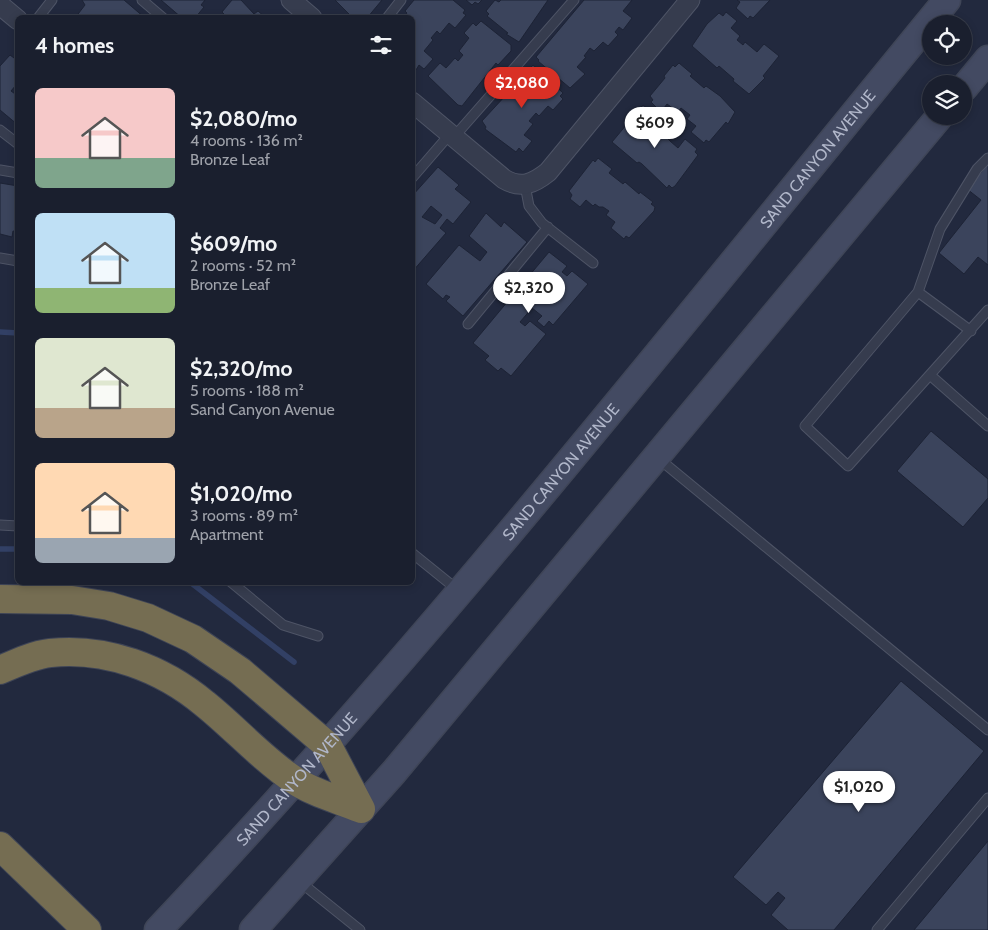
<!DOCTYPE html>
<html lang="en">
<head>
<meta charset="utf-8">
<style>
  :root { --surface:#1a1f2e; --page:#272c3a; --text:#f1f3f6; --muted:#9fa2aa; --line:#383d4a; --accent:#d93025 }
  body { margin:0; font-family:Cabin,sans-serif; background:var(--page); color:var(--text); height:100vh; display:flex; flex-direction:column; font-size:19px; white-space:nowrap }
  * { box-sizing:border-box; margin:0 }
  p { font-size:16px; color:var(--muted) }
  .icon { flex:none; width:28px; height:28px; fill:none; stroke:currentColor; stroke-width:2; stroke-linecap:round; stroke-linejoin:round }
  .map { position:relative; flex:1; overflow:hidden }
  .details { position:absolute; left:15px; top:15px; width:400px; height:570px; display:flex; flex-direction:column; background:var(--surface); border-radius:8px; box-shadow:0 2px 8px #0003,0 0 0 1px var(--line) }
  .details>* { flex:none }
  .tools { position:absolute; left:922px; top:15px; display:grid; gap:10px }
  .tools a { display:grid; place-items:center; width:50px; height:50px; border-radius:50%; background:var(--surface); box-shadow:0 2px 8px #0003,0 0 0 1px var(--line); font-size:25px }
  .price { position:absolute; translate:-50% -42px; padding:0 11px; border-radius:18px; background:#fff; color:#222; font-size:16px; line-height:32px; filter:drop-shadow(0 1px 2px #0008) }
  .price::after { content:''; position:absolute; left:50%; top:30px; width:15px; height:11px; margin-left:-8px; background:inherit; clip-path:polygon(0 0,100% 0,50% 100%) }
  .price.on { background:var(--accent); color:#fff }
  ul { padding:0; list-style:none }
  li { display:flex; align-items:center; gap:15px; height:125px; padding:0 20px }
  li span { display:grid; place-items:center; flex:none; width:140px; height:100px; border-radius:8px; color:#555 }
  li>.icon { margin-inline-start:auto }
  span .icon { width:60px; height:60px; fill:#fffc; stroke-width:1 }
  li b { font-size:21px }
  h2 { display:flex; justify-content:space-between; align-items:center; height:60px; padding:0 20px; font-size:21px }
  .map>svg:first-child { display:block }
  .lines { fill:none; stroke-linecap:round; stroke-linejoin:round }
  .stream { stroke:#324065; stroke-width:5.5 }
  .building { fill:#3b445c; stroke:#1d2335; fill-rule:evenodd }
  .lane-casing { stroke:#4e5466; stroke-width:11 }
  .street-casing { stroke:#4e5466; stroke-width:21 }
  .secondary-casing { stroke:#3f4557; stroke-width:29 }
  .highway-casing { stroke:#3e4456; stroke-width:30 }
  .lane { stroke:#363c4e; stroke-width:9 }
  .street { stroke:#363c4e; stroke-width:19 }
  .secondary { stroke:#434a62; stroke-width:26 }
  .highway { stroke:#756d52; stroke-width:28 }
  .labels { text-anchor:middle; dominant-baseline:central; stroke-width:4.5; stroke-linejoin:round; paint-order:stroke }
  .street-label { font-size:16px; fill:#b1b7ca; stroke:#1b2133 }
</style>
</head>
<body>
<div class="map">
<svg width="988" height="930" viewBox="0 0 988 930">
  <rect width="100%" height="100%" fill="#22293e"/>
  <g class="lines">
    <path class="stream" d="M 0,332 L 18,333
      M 0,549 L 18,549
      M 190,582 L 294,662"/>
  </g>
  <path class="building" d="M 82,0 L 124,0 L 145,18 L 75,18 L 85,5 Z
    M 161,0 L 205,0 L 201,5 L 204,7 L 195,18 L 182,18 Z
    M 232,0 L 241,0 L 254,14 L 258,11 L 266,18 L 222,18 L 224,14 L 222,12 Z
    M 335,0 L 382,0 L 367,18 L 353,18 Z
    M 414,0 L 453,0 L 465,10 L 463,13 L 466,15 L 455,28 L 449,23 L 440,34 L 437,31 L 431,38 L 433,40 L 424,51 L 433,59 L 424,69 L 419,65 L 416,70 L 412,67 L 412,18 L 403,18 L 407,13 L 405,11 Z
    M 466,0 L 482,0 L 478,4 L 475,2 L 472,5 Z
    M 495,0 L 499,2 L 501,0 L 548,0 L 519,42 L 506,34 L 508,33 L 487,16 L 489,14 L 486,11 Z
    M 584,0 L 632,0 L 623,11 L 632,18 L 623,30 L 619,27 L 615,32 L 618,35 L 608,46 L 603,42 L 594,51 L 590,48 L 584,56 L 586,57 L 577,67 L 585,74 L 570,88 L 538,61 L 539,60 L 536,57 Z
    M 737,0 L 770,0 L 753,18 L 750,16 L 748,19 L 736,8 L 740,2 Z
    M 726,12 L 737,21 L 731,28 L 740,36 L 737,40 L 743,45 L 745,42 L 757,52 L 764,44 L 779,56 L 763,76 L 765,78 L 749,94 L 733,81 L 734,79 L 719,66 L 717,68 L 692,46 L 707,24 L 719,13 L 723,16 Z
    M 481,21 L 511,45 L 511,51 L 498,65 L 496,63 L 462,106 L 458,105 L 428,76 L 440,63 L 446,68 L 455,58 L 458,61 L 463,55 L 459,51 L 469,38 L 464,33 L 473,23 L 476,26 Z
    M 10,55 L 18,61 L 18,87 L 16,85 L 11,91 L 18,96 L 18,125 L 0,110 L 0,66 Z
    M 679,63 L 692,74 L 690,76 L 704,88 L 706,86 L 720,96 L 735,112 L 728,124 L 726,122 L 709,142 L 706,140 L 704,143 L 691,132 L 696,126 L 687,119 L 690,115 L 681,108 L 678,112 L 667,104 L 661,112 L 651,102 L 653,100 L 650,96 L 665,78 L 664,76 L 673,65 L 675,67 Z
    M 533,65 L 563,93 L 560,96 L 563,99 L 553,110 L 548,106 L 539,116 L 536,113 L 529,121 L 533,124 L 524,135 L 532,141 L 523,152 L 519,148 L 516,152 L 485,129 L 486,127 L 482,121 L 506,95 L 504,93 L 516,79 L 518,81 Z
    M 643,105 L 657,117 L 652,123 L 670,141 L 678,148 L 685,139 L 697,149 L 695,152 L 698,155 L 675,186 L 672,188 L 669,185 L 667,188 L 642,164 L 639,162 L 637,163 L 612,142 Z
    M 598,158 L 612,169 L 609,173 L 623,184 L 625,182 L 639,194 L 640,192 L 653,202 L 651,204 L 655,207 L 654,211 L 629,238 L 626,236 L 624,239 L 611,228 L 615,222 L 606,215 L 609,211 L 603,207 L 599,207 L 595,204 L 593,206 L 586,200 L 580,207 L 570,199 L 572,195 L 569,191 L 593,160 L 595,162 Z
    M 988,164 L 988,265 L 978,257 L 964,274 L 939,253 L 981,200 L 967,189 Z
    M 438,167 L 459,185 L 455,189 L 471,202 L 453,224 L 447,219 L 440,228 L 446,233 L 412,272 L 412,196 ZM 431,206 L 442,215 L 435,224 L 422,217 Z
    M 0,183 L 18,186 L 18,232 L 13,231 L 12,237 L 0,234 Z
    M 486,213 L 501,227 L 504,222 L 527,242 L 463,316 L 446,301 L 450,297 L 446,295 L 443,299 L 426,284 L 459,245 L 480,261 L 487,252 L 469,236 Z
    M 549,252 L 567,266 L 562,272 L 567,276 L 572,271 L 588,284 L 553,325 L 549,321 L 544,327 L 537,321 L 542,316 L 532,308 L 520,322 L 525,326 L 530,321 L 546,334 L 511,376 L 501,368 L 498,371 L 485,360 L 489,356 L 473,343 Z
    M 931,431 L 988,479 L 988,498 L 963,527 L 897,471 Z
    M 901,681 L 984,751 L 834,930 L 788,930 L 771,915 L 785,898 L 778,892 L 766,905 L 733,877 Z
    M 988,841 L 988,930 L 914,930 Z"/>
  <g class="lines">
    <g class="lane-casing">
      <path id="lane" d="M 142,0 L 163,18
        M 38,18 L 52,0
        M 387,18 L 401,0
        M 0,130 L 18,144
        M 454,137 L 574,0
        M 988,158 L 977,169 L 940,229 L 918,292 L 805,426 L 848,466 L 988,310
        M 0,170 L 18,173
        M 412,178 L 450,134
        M 525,185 L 529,206 L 542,223 L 593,263
        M 0,258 L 18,261
        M 918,292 L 971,331
        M 468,324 L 548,227
        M 930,375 L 988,426
        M 658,458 L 988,730
        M 0,525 L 18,526
        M 412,553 L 459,591
        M 231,582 L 283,625 L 318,636
        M 299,881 L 360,930
        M 877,930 L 988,798"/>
    </g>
    <g class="street-casing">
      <path id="street" d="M 291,0 L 312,18
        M 0,5 L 18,20
        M 412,102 L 504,179 C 521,189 533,184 548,172 L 690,0"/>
    </g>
    <g class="secondary-casing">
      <g id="secondary">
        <path d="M 964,88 L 988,59"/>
        <path id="s1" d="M 158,930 C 437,635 689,314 947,0"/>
        <path d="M 253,930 L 394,772 L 940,116"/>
      </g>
    </g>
    <g class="highway-casing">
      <path id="highway" d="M 0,599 L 72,600 L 109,606 L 148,618 L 193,639 L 240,671 L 328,746 L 361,809
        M 0,670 C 16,663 33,655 50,653 C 106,647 162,668 205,704 C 235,728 262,759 294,780 C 313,793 340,800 361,809
        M 0,846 L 87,930"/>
    </g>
    <use href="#lane" class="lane"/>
    <use href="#street" class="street"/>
    <use href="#secondary" class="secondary"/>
    <use href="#highway" class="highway"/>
  </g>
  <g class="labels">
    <g class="street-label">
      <text stroke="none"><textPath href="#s1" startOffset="1015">SAND CANYON AVENUE</textPath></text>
      <text stroke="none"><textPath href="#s1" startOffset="610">SAND CANYON AVENUE</textPath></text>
      <text stroke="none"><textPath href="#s1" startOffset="205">SAND CANYON AVENUE</textPath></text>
    </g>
  </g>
</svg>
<div class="tools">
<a><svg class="icon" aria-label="locate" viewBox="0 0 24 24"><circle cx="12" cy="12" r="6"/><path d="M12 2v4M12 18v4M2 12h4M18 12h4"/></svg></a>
<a><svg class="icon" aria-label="layers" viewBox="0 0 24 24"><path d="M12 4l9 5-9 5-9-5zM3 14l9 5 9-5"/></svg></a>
</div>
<b class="price on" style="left:522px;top:109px">$2,080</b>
<b class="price" style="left:655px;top:149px">$609</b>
<b class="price" style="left:529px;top:314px">$2,320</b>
<b class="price" style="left:859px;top:813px">$1,020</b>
<section class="details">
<h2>4 homes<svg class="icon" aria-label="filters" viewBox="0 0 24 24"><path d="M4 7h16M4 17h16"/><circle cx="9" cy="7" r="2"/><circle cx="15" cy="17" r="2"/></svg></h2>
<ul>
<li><span style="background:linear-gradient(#f6c9c9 70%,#7fa58c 0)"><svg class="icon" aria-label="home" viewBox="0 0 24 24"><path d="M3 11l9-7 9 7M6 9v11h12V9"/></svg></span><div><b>$2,080/mo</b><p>4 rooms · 136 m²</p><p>Bronze Leaf</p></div></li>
<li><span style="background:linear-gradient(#bfe0f5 75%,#8fb573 0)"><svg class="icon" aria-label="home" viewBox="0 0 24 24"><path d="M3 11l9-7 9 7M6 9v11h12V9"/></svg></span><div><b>$609/mo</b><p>2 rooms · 52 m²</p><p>Bronze Leaf</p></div></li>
<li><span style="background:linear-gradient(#dfe7d0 70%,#b9a48a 0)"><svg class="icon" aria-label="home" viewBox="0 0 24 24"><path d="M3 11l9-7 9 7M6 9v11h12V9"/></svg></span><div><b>$2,320/mo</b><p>5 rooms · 188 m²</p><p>Sand Canyon Avenue</p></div></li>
<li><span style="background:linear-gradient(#ffd9b3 75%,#9aa5b1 0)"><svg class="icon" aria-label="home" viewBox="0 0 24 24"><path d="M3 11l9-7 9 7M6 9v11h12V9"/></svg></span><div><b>$1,020/mo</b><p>3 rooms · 89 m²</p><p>Apartment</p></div></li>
</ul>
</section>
</div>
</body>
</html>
